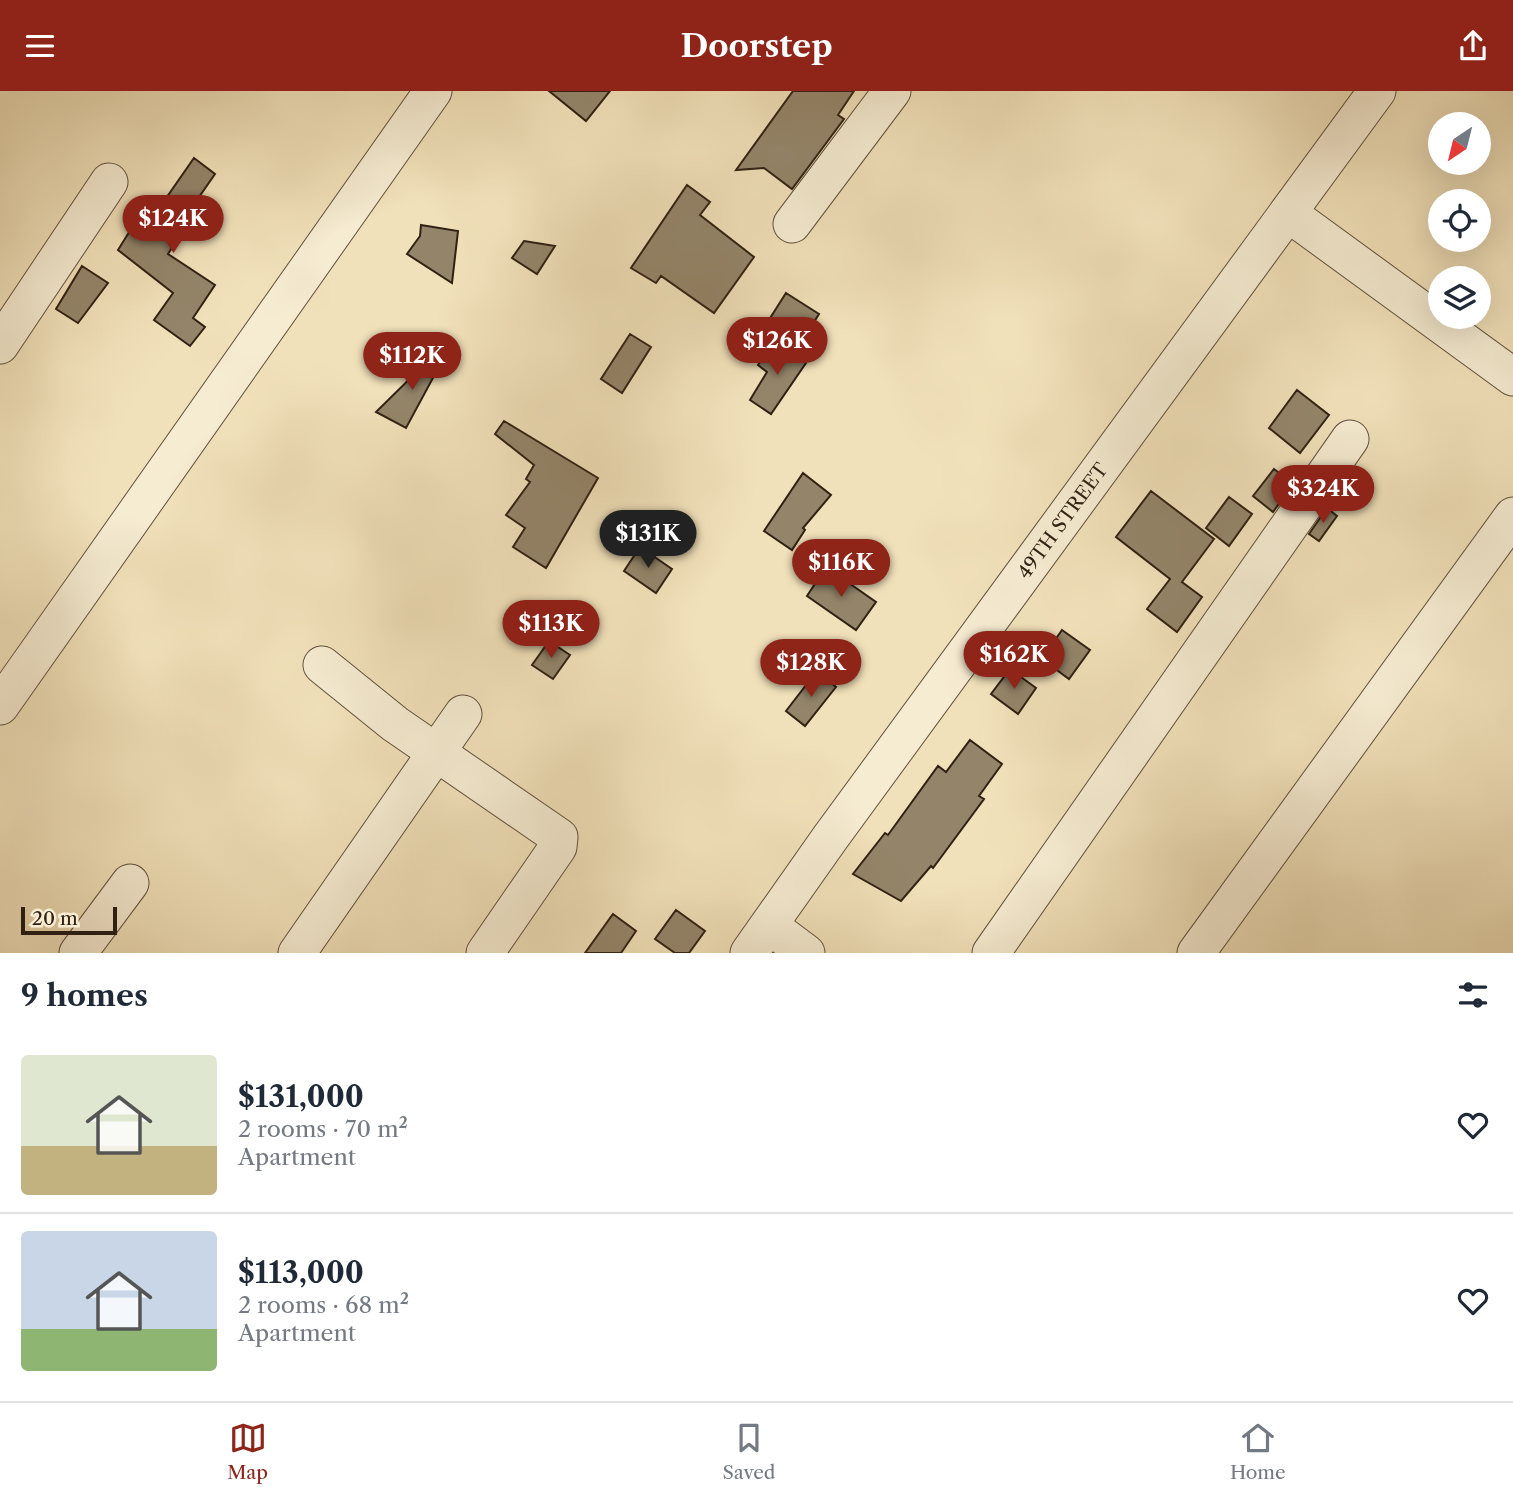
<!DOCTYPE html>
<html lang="en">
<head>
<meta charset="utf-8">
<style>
  :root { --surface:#fff; --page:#f2f2f3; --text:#1f2937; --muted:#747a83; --line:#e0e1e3; --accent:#8f2418 }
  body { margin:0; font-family:"Libre Caslon Text",serif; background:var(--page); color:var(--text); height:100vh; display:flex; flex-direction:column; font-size:26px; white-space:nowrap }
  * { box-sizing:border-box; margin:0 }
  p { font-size:23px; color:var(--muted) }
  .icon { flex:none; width:38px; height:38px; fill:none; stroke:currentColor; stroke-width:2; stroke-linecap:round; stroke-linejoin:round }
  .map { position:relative; height:862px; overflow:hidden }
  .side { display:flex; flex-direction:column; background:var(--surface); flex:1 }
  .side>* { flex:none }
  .needle { width:46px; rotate:215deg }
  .fabs { position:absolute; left:1428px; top:21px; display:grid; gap:14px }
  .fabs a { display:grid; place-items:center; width:63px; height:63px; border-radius:50%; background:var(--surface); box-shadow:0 7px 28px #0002; font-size:35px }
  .scale { position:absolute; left:21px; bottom:18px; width:96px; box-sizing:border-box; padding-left:7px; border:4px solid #302113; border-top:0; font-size:19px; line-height:24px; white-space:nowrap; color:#302113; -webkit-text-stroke:5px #f6ecd2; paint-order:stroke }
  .price { position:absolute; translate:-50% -60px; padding:0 16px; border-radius:24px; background:var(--accent); color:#fff; font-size:23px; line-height:46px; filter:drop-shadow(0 2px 4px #0008) }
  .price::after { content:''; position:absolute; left:50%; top:42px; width:21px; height:16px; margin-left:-10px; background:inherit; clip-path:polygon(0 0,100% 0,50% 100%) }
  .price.active { background:#222; color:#fff }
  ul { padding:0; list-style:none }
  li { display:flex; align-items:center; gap:21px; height:175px; padding:0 21px }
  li+li { border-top:2px solid var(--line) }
  li span { display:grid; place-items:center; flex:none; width:196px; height:140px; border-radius:7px; color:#555 }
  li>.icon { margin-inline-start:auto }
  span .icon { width:84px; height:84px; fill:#fffc; stroke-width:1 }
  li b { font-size:30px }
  h2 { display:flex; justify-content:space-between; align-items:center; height:84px; padding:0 21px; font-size:30px }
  header { display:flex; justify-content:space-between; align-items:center; height:91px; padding:0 21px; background:var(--accent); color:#fff; font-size:32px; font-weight:700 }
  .dock { display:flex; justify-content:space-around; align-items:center; height:98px; border-top:2px solid var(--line); background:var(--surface); font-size:19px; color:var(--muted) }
  .dock a { display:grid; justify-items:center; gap:4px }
  .dock .active { color:var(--accent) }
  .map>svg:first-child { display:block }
  .building { fill:#94856a; stroke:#302113; stroke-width:2 }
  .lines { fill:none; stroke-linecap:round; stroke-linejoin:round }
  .minor-casing { stroke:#60513d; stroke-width:39 }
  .minor { stroke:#f6ecd2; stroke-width:37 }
  .labels { text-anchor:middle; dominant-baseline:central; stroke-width:6; stroke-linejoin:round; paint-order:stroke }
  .street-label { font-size:19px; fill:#302113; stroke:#f6ecd2 }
</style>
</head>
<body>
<header><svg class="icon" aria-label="menu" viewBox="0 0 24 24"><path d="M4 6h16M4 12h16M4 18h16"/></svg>Doorstep<svg class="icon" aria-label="share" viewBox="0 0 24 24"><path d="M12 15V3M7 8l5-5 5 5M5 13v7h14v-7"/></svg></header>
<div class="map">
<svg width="1513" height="862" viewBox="0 0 1513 862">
  <rect width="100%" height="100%" fill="#f1e1ba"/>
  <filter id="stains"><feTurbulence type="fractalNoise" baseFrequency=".00286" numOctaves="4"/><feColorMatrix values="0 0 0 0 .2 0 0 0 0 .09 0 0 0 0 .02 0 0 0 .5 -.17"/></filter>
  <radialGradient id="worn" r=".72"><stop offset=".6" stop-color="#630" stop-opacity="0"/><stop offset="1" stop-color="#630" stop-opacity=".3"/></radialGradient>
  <path class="building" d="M 549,0 L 610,0 L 586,30 Z
    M 793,0 L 854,0 L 838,24 L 844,28 L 792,98 L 764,77 L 736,79 Z
    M 194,67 L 215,83 L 179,135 L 184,138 L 168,163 L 215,194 L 193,227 L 205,236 L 190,255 L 154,229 L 173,202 L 118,159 L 136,130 L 146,136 Z
    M 687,94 L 710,111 L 700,124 L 754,166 L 714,222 L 661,185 L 656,192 L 631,177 Z
    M 421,134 L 458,140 L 452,192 L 407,163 L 420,145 Z
    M 524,150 L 555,155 L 537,183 L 512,167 Z
    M 82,175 L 108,192 L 78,232 L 56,218 Z
    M 786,202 L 819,223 L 800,253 L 767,232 Z
    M 630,243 L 651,256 L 622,302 L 601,288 Z
    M 775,250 L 806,272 L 771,323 L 750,309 L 767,281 L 758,274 Z
    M 443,255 L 448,259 L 406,337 L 376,321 Z
    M 1297,299 L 1329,324 L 1300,362 L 1269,337 Z
    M 504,330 L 598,387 L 546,477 L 513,456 L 525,437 L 506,424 L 530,391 L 526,388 L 534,374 L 495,343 Z
    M 1274,378 L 1293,393 L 1273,421 L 1253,405 Z
    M 803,382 L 831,404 L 803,437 L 805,439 L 792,459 L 764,440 Z
    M 1151,400 L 1214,448 L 1182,491 L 1202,506 L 1177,541 L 1147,518 L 1170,488 L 1116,446 Z
    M 1229,406 L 1252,423 L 1229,455 L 1206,437 Z
    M 1327,417 L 1337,425 L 1319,450 L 1309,443 Z
    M 640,456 L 672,478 L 656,502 L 624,480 Z
    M 826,476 L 876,511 L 856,539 L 807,505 Z
    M 1062,539 L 1090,559 L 1069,588 L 1042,568 Z
    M 549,550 L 570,564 L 553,588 L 532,574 Z
    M 1010,578 L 1036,597 L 1018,623 L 991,603 Z
    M 817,580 L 836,596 L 805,635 L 786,620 Z
    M 970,649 L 1002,673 L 979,705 L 984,708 L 933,777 L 931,775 L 901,810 L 853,783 L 885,742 L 888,744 L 938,675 L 946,681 Z
    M 676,819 L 705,840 L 689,862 L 675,862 L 655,848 Z
    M 613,823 L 636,840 L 621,862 L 585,862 Z"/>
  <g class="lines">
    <g class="minor-casing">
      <g id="minor">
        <path d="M 1288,122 L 1513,286"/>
        <path d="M 792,133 L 892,0"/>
        <path d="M 0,254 L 109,91"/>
        <path d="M 322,574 L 395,633 L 559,746 L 558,756 L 485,862"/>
        <path d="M 0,615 L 433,0"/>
        <path d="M 770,835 L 806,862"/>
        <path d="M 78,862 L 130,792"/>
        <path d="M 297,862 L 463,623"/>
        <path id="s1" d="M 749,862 L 830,747 L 1377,0"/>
        <path d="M 991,862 L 1350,348"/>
        <path d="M 1196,862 L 1513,425"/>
      </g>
    </g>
    <use href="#minor" class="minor"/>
  </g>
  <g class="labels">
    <g class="street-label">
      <text stroke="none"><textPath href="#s1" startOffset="534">49TH STREET</textPath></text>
    </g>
  </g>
  <rect width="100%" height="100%" filter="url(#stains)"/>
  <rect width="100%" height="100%" fill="url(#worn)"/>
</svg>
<div class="fabs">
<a><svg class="needle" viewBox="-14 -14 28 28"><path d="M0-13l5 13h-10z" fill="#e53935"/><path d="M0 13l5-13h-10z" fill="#747a83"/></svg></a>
<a><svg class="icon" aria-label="locate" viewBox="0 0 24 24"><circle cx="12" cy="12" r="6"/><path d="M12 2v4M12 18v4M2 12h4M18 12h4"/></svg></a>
<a><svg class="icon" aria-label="layers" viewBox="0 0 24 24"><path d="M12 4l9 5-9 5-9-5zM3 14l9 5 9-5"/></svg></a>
</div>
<div class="scale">20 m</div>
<b class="price" style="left:173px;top:164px">$124K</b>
<b class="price" style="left:777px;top:286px">$126K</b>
<b class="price" style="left:412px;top:301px">$112K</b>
<b class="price" style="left:1323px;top:434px">$324K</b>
<b class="price active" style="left:648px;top:479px">$131K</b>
<b class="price" style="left:841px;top:508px">$116K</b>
<b class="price" style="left:551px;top:569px">$113K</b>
<b class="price" style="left:1014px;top:600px">$162K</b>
<b class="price" style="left:811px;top:608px">$128K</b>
</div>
<section class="side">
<h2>9 homes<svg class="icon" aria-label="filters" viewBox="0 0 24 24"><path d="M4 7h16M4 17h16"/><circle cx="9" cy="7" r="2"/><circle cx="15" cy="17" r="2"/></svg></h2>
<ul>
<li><span style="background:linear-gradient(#dfe7d0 65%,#c2b280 0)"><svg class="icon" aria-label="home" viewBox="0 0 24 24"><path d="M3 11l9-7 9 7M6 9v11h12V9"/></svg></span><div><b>$131,000</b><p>2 rooms · 70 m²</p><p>Apartment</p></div><svg class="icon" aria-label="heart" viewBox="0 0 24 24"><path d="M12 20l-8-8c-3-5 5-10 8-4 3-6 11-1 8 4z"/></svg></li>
<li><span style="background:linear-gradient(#c9d6e8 70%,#8fb573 0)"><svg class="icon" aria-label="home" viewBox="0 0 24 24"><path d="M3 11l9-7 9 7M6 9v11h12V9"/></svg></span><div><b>$113,000</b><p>2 rooms · 68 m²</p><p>Apartment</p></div><svg class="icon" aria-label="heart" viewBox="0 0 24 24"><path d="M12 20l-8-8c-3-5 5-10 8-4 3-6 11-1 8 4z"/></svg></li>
</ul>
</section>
<nav class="dock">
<a class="active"><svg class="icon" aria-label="map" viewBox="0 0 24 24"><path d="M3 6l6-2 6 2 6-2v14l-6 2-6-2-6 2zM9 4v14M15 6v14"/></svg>Map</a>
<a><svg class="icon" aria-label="saved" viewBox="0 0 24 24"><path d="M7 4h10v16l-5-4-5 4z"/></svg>Saved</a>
<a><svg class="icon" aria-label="home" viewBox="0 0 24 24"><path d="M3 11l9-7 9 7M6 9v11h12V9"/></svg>Home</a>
</nav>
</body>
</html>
